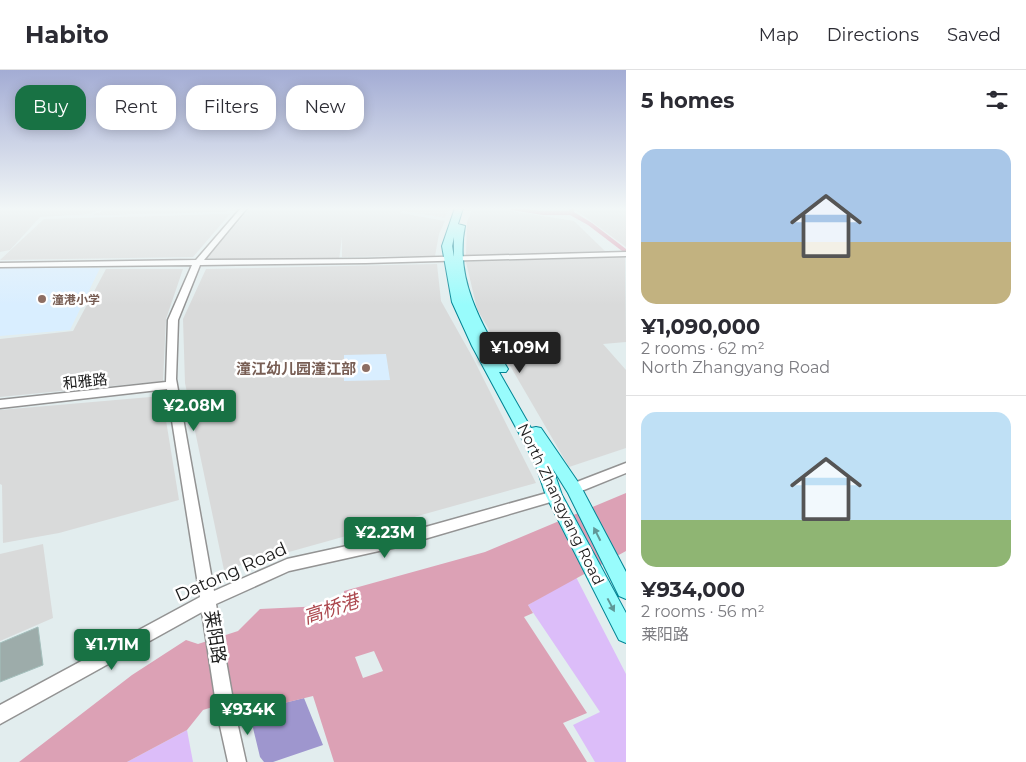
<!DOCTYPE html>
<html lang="en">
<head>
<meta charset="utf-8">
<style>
  :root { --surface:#fff; --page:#f2f2f3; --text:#2b2b33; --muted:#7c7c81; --line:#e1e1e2; --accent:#187244 }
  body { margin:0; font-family:Montserrat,"Noto Sans SC",sans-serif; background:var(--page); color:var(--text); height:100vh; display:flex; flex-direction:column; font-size:19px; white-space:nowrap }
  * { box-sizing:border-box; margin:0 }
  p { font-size:16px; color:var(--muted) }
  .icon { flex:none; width:28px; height:28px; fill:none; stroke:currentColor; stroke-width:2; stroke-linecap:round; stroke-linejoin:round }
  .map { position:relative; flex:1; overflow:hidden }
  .drawer { display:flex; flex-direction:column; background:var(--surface); width:400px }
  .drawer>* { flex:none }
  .top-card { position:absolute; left:15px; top:15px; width:475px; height:45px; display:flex; gap:10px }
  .price { position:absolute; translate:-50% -42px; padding:0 11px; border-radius:5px; background:var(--accent); color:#fff; font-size:16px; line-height:32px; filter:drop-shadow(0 1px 2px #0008) }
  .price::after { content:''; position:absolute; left:50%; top:30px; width:15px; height:11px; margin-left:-8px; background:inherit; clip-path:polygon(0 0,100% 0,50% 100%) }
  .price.active { background:#222; color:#fff }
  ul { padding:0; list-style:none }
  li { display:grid; align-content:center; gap:10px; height:265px; padding:0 15px }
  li+li { border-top:1px solid var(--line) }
  li span { display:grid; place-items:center; height:155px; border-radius:15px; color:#555 }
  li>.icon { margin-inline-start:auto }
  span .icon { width:90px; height:90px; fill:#fffc; stroke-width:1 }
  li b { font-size:21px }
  h2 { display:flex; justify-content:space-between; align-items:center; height:60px; padding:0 15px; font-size:21px }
  .pill { padding:0 18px; border-radius:15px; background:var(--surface); box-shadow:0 2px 12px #0003; font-size:18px; line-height:45px }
  .pill.active { background:var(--accent); color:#fff }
  header { display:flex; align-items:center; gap:30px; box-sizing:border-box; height:70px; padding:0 25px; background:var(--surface); border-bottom:1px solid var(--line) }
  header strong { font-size:24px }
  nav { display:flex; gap:28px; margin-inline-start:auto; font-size:18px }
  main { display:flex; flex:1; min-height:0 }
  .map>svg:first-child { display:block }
  .residential { fill:#d9dada }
  .education { fill:#d9eeff }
  .forest { fill:#9e96ce }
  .park { fill:#dcbdf9 }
  .parking { fill:#e0e0e0 }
  .water { fill:#dca1b5; fill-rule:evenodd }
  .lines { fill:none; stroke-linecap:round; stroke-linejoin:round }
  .canal { fill:#dca1b5; fill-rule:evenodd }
  .building { fill:#9dacaa; stroke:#a4bfbc }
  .minor-casing { stroke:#939393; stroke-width:3 }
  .major-casing { stroke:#008494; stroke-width:2 }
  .minor { fill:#fff; fill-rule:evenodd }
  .major { fill:#98fcfc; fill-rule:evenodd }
  .oneway { fill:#609797 }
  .education-dot { fill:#8d6e63; stroke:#fff; stroke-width:2 }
  .labels { text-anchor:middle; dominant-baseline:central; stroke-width:5; stroke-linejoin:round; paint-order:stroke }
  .far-education-label { font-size:12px; font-weight:bold; fill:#785e54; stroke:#fff; text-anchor:start }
  .education-label { font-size:15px; font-weight:bold; fill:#785e54; stroke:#fff; text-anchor:end }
  .street-label { font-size:15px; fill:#1c1c1c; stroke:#fff }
  .near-street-label { font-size:18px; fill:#1c1c1c; stroke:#fff }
  .near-water-label { font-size:19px; font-style:italic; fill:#ac484e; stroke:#fff }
</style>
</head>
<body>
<header>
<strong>Habito</strong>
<nav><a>Map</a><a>Directions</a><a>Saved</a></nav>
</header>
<main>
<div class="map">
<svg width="626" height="692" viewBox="0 0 626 692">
  <rect width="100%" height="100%" fill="#e2edee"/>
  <path class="residential" d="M 0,138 L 104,138 L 89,144 L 40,147 L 10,180 L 0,182 Z
    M 110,138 L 230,138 L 226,142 L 93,145 Z
    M 250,138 L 407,138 L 400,143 L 445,151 L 439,164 L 435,186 L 342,187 L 342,167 L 339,190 L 268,191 L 207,188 Z
    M 473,138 L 493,138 L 574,151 L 605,181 L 466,185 L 467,152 Z
    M 573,138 L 626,138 L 626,177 Z
    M 230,144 L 193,187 L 0,190 L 44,149 Z
    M 625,187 L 626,272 L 603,274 L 626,300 L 626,378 L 569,397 L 477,239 L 466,192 Z
    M 437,194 L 441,231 L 473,288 L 536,413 L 224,500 L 185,313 L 183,249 L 206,199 Z
    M 106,199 L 183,199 L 166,249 L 163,311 L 0,327 L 0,269 L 73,261 Z
    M 162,326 L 179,430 L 59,463 L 3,473 L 2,415 L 0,414 L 0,340 Z
    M 43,474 L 53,548 L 0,571 L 0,484 Z"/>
  <path class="education" d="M 0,198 L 100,198 L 70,260 L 0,266 Z
    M 386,284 L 390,310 L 344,311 L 344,285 Z"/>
  <path class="forest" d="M 251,625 L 276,635 L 304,628 L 323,675 L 273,692 L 264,692 L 260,687 L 247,633 Z"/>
  <path class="park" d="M 576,507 L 626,604 L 626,692 L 595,692 L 573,655 L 600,642 L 528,535 Z
    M 187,660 L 193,692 L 127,692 Z"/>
  <path class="parking" d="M 407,138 L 449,138 L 445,148 L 404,141 Z"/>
  <path class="water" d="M 626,423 L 626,481 L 528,535 L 533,543 L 524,547 L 587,643 L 563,653 L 587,692 L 334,692 L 313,626 L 276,635 L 251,625 L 203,640 L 187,660 L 127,692 L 19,692 L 132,605 L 186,570 L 198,574 L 238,561 L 260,539 L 344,535 L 344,521 L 485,482 ZM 374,581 L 383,601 L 363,608 L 355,587 Z"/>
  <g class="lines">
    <path class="canal" d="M 509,138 L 519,138 L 543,141 L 569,141 L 570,138 L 574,138 L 574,142 L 592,153 L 626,179 L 626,184 L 588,155 L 570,145 L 543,145 L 511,140 Z"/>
  </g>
  <path class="building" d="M 38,557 L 43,595 L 0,612 L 0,573 Z"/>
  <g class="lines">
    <g class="minor-casing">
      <path id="minor" d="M 241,138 L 247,138 L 204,190 L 366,189 L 626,182 L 626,186 L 366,193 L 200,195 L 178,250 L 176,309 L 214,521 L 287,489 L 397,465 L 554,421 L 559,422 L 560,426 L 559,430 L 554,431 L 397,477 L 289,501 L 216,534 L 236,647 L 246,692 L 228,692 L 218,647 L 202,542 L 0,654 L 0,635 L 200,527 L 167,319 L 0,338 L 0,330 L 166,312 L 168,250 L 192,195 L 0,197 L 0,193 L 196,190 Z
        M 626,393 L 626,403 L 574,424 L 569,423 L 568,419 L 569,415 Z"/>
    </g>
    <g class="major-casing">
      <path id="major" d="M 455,138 L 463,138 L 458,154 L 465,156 C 454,209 482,255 508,299 L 506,302 L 499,302 L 531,358 L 536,357 L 541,358 L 580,415 L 626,502 L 626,529 L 619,526 L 568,423 L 553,399 L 562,425 L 626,543 L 626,573 L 619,570 L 546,426 L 535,393 L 472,276 L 452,232 L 442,176 ZM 454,167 L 454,187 L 452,176 Z"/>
    </g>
    <use href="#minor" class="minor"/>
    <use href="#major" class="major"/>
  </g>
  <defs><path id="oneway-solid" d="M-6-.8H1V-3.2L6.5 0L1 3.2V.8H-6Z" transform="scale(1.25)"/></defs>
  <g class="oneway">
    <use href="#oneway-solid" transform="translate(597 464) rotate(-117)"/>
    <use href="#oneway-solid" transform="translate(611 535) rotate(62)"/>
  </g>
  <linearGradient id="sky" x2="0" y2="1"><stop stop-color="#a3acd4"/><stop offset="0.59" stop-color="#f2f7f7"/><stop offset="1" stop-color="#f2f7f7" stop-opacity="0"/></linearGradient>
  <rect width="626" height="235" fill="url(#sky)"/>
  <g class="education-dot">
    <circle cx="42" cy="229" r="5"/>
    <circle cx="366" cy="298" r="5"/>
  </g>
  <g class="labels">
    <g class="far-education-label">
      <text x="52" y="229">潼港小学</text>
    </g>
    <g class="education-label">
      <text x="356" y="298">潼江幼儿园潼江部</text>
    </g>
    <g class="street-label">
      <text transform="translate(85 311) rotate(-6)">和雅路</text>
      <text transform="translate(561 434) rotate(64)">North Zhangyang Road</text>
    </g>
    <g class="near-street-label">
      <text transform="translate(231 502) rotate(-24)">Datong Road</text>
      <text transform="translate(215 567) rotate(81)">莱阳路</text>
    </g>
    <g class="near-water-label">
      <text transform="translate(331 539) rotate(-18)">高桥港</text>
    </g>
  </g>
</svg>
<b class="price active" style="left:520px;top:304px">¥1.09M</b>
<b class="price" style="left:194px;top:362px">¥2.08M</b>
<b class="price" style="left:385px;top:489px">¥2.23M</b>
<b class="price" style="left:112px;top:601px">¥1.71M</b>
<b class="price" style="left:248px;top:666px">¥934K</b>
<div class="top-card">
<a class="pill active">Buy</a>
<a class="pill">Rent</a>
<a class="pill">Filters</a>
<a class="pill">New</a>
</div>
</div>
<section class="drawer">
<h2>5 homes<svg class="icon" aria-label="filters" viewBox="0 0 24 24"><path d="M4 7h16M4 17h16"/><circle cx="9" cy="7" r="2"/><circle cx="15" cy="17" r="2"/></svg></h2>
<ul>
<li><span style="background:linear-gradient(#a9c7e8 60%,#c2b280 0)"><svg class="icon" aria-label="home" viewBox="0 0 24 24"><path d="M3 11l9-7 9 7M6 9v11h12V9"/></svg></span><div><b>¥1,090,000</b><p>2 rooms · 62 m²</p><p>North Zhangyang Road</p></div></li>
<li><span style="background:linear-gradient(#bfe0f5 70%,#8fb573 0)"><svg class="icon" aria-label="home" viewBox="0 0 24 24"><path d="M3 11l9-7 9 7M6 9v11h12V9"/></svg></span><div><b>¥934,000</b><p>2 rooms · 56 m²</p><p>莱阳路</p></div></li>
</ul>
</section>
</main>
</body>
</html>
